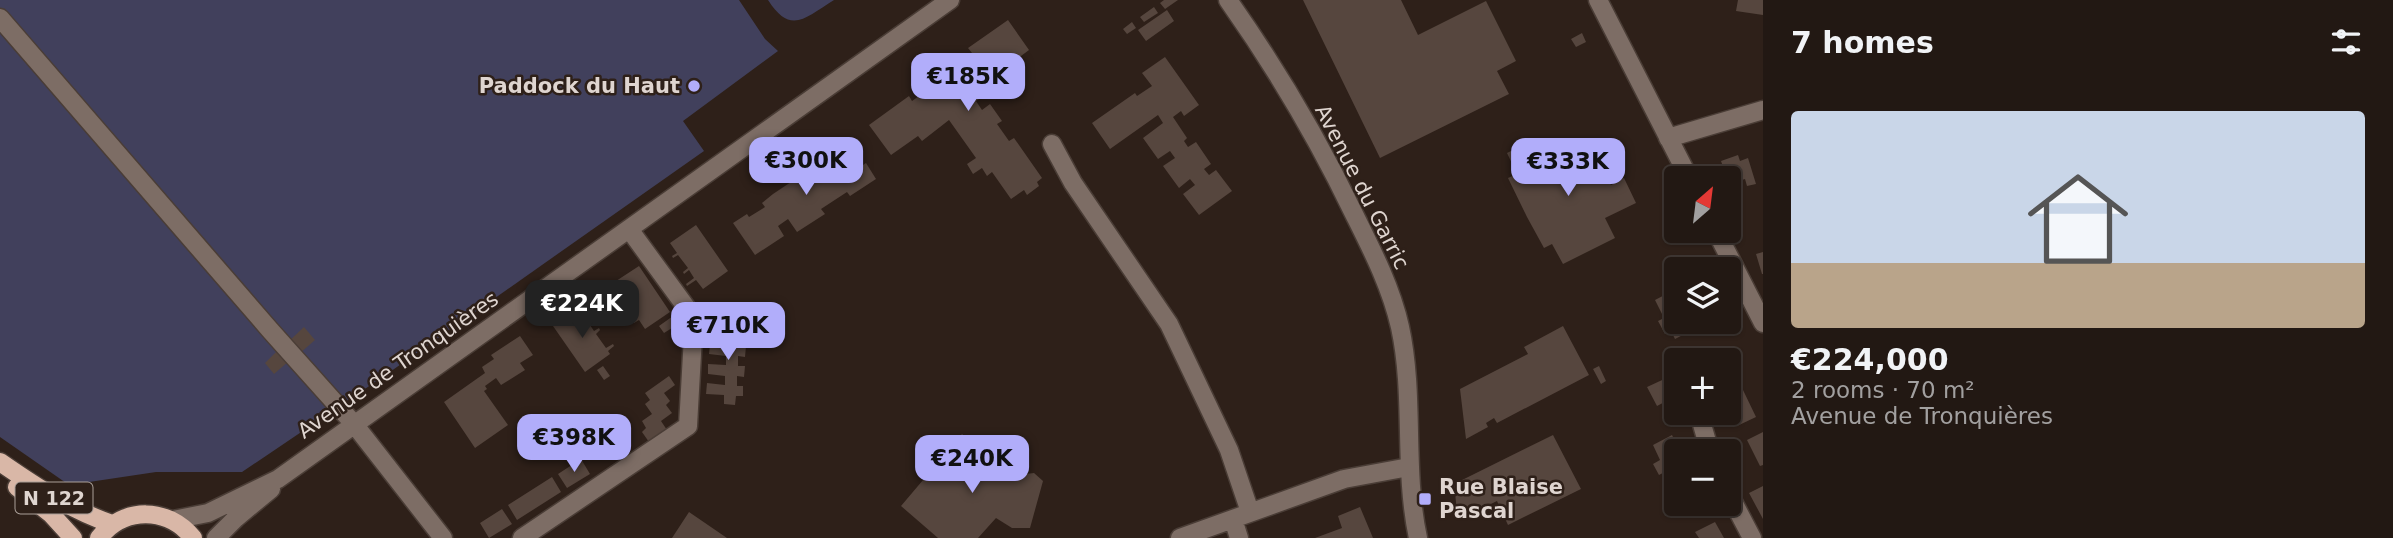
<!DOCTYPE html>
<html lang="en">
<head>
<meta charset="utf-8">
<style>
  :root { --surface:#221813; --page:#2e2521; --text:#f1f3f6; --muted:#a2a0a0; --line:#3f3733; --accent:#b1adfa }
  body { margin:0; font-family:"DejaVu Sans",sans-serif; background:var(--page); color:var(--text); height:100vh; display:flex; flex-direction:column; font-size:26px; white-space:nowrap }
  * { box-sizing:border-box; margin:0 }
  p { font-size:23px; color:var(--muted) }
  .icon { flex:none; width:38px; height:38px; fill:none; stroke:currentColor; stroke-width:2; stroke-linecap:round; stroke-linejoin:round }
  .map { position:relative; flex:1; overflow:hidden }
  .drawer { display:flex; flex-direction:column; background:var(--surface); width:630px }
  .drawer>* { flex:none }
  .needle { width:46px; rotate:28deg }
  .buttons { position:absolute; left:1664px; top:166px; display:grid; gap:14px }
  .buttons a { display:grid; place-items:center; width:77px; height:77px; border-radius:7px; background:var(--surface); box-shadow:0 2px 5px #0004,0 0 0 2px var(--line); font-size:35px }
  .price { position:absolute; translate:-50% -60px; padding:0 16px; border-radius:14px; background:var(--accent); color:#111; font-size:23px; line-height:46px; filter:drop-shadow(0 2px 4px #0008) }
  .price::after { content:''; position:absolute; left:50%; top:42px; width:21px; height:16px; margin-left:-10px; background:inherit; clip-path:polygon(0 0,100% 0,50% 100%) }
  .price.current { background:#222; color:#fff }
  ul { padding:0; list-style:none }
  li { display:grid; align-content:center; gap:14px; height:371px; padding:0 28px }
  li+li { border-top:2px solid var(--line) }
  li span { display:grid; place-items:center; height:217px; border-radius:7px; color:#555 }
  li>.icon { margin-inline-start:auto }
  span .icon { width:126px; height:126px; fill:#fffc; stroke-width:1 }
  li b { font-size:30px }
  h2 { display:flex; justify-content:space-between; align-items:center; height:84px; padding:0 28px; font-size:30px }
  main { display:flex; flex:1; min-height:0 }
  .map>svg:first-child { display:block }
  .green { fill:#41405c }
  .building { fill:#56463e }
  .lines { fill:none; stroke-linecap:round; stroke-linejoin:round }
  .minor-casing { stroke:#4a3d36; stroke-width:21 }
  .major-casing { stroke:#4a3d36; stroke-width:21 }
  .minor { stroke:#7d6d65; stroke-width:18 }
  .major { stroke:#d9b7a7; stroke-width:18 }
  .poi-dot { fill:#b1adfa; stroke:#2e2019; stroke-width:2.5 }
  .labels { text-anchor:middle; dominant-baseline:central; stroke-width:5; stroke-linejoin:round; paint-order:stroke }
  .shield { fill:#2e2019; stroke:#aa9f99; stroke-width:2 }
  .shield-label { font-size:19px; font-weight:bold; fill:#dfd5d0 }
  .poi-label { font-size:21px; font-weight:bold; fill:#dfd5d0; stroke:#2e2019; text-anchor:end }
  .street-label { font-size:21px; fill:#dfd5d0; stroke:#2e2019 }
</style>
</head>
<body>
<main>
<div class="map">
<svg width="1763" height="538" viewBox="0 0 1763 538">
  <rect width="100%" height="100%" fill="#2e2019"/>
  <path class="green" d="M 0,0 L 739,0 L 765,39 L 778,51 L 683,121 L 704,151 L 387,374 L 242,472 L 156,472 L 69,485 L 0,437 Z
    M 768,0 L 834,0 C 806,17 791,36 768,0 Z"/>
  <path class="building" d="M 1164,0 L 1178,0 L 1165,9 L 1160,3 Z
    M 1303,0 L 1401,0 L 1418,35 L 1486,1 L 1516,61 L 1497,71 L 1509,94 L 1380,158 Z
    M 1738,0 L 1763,0 L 1763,15 L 1736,11 Z
    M 1154,7 L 1158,13 L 1144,22 L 1140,17 Z
    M 1167,10 L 1174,21 L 1146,41 L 1138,30 Z
    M 1008,20 L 1029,50 L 1002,70 L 1005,75 L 976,95 L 979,99 L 976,101 L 982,110 L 990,104 L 1002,121 L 997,124 L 1009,141 L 1014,138 L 1042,178 L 1037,182 L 1039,186 L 1027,195 L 1024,190 L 1011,199 L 992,172 L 987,176 L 982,168 L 973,174 L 967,164 L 976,158 L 949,120 L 922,141 L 918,136 L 891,155 L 869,125 L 909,96 L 912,101 L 939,82 L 941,85 L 949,78 L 945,71 L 972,53 L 968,48 Z
    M 1132,22 L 1136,28 L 1127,34 L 1123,29 Z
    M 1582,33 L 1586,42 L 1576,47 L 1571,39 Z
    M 1165,57 L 1199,105 L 1184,116 L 1181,111 L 1173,117 L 1187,138 L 1184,141 L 1188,147 L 1196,142 L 1211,164 L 1204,169 L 1209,175 L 1216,170 L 1232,191 L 1199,215 L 1183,194 L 1195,185 L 1190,179 L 1179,188 L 1163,166 L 1175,158 L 1170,151 L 1158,159 L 1143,138 L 1163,123 L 1158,115 L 1110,149 L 1092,123 L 1135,93 L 1137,96 L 1152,86 L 1142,73 Z
    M 849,139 L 863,165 L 866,163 L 876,179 L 850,196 L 847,192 L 821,209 L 825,214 L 797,232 L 788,219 L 778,226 L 784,236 L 755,255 L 733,223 L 747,214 L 749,217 L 765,207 L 762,203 L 773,194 L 824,160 L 822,157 Z
    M 1588,139 L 1611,185 L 1624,178 L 1636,203 L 1605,218 L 1615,238 L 1563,264 L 1552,244 L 1544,248 L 1527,217 L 1508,178 L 1517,174 L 1507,153 L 1533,140 L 1543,161 Z
    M 1738,155 L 1740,161 L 1748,158 L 1756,184 L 1747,186 L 1745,179 L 1729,184 L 1729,178 L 1727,178 L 1721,161 Z
    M 696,225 L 728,271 L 703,289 L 696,280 L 687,286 L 686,284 L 694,278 L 689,270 L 684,274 L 683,272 L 688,268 L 678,255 L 673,258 L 672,256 L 677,253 L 670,243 Z
    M 1763,252 L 1763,274 L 1762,274 L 1756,254 Z
    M 639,266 L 670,312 L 645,329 L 639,320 L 634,323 L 632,321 L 637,318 L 632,310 L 627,314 L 626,311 L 631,308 L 621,294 L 616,298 L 615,296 L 620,293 L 613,283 Z
    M 1676,289 L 1676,322 L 1708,322 L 1675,339 L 1671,331 L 1665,334 L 1658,321 L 1664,318 L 1655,300 Z
    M 589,306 L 590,308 L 582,313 L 594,331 L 599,328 L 600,330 L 596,334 L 606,348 L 613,344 L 614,346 L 608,351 L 610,354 L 585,372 L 553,326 L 578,308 L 580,311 Z
    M 673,316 L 681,327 L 676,331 L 672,328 L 664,333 L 659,326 Z
    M 711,324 L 747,326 L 746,337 L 740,337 L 739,346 L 746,346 L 745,357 L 738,356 L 738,366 L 745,366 L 744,377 L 737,376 L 737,386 L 743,386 L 743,396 L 736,396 L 735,405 L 724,404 L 724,395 L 706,394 L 707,383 L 725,385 L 725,376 L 708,374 L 708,364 L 726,365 L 726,356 L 709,354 L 710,344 L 727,345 L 728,336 L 710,334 Z
    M 1563,326 L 1589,375 L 1497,423 L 1494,418 L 1486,423 L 1488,427 L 1466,439 L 1460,389 L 1528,354 L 1524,347 Z
    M 304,327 L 315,340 L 299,354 L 288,342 Z
    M 520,336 L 533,355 L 520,363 L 525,370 L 501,385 L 496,378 L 485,386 L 487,389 L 484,391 L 508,425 L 475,448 L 444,402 L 485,373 L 482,367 L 494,359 L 491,355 Z
    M 279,349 L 289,361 L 274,374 L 265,363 Z
    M 603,366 L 610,376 L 604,380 L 597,370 Z
    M 1599,366 L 1606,381 L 1601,384 L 1593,369 Z
    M 1673,375 L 1676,381 L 1676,396 L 1657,406 L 1647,387 Z
    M 669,376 L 675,385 L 664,393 L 670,401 L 666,405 L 672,413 L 661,421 L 667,430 L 649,442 L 642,432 L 646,428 L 642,421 L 652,414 L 645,404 L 650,400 L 645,393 Z
    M 1743,390 L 1756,417 L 1737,426 L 1729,409 L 1729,397 Z
    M 1763,432 L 1763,465 L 1760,466 L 1747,440 Z
    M 962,434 L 1011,476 L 1034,473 L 1043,481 L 1030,528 L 1012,528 L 996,518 L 978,538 L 938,538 L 901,506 Z
    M 1553,435 L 1581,489 L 1508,525 L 1497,501 L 1458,520 L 1454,484 Z
    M 1672,435 L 1680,452 L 1676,452 L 1676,466 L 1659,475 L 1653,464 L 1660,460 L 1653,445 Z
    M 581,459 L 590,474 L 567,488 L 558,474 Z
    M 552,477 L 561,492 L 517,520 L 508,505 Z
    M 1763,486 L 1763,519 L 1749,493 Z
    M 1360,507 L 1373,538 L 1315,538 L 1342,528 L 1338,516 Z
    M 502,509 L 512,524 L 489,538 L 480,523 Z
    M 689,512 L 727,538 L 672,538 Z
    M 1715,522 L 1724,538 L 1699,538 L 1695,532 Z"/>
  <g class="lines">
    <g class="minor-casing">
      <path id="minor" d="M 1228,0 C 1276,68 1318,139 1354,214 C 1372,250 1391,287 1400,327 C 1415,396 1403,469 1418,538
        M 1598,0 L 1689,178
        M 0,18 L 270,330 L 354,424 L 443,538
        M 1668,138 L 1763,110
        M 1052,144 L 1073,183 L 1169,324 L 1229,450 L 1250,512
        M 1716,231 L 1763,323
        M 1699,414 L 1710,452
        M 1729,494 L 1752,538
        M 1233,519 L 1239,538
        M 173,520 L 208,513 L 278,479 L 950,0
        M 216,538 L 236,518 L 271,489
        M 522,538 L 688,426 L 694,318 L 629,229
        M 1180,538 L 1344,479 L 1409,467"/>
    </g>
    <g class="major-casing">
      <path id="major" d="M 0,462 C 36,487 71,510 112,524
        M 17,487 L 51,514 L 73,538
        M 99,538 C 124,506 168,507 193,538"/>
    </g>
    <use href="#minor" class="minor"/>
    <use href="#major" class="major"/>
  </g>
  <g class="poi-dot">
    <circle cx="694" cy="86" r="7"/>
    <rect x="1418" y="492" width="14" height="14" rx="3.5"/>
  </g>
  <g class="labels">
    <rect class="shield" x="15.5" y="482.5" width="77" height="31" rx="5"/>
    <g class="shield-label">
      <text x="54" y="498">N 122</text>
    </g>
    <g class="poi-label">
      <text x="680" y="86">Paddock du Haut</text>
      <text x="1439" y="487" text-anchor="start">Rue Blaise<tspan x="1439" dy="24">Pascal</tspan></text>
    </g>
    <g class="street-label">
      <text transform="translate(1362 187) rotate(63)">Avenue du Garric</text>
      <text transform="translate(398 365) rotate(-35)">Avenue de Tronquières</text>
    </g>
  </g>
</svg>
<div class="buttons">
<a><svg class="needle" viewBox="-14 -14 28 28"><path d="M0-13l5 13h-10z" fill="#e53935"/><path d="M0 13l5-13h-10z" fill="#a2a0a0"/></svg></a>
<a><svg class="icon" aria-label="layers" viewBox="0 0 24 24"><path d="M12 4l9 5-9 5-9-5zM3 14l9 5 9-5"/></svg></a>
<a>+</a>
<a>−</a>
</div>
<b class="price" style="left:968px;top:113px">€185K</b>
<b class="price" style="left:806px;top:197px">€300K</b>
<b class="price" style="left:1568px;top:198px">€333K</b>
<b class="price current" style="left:582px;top:340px">€224K</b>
<b class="price" style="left:728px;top:362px">€710K</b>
<b class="price" style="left:574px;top:474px">€398K</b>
<b class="price" style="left:972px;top:495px">€240K</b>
</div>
<section class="drawer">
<h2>7 homes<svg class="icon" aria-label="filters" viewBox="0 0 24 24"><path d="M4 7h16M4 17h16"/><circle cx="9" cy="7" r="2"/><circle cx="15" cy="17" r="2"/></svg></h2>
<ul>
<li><span style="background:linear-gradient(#c9d6e8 70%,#b9a48a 0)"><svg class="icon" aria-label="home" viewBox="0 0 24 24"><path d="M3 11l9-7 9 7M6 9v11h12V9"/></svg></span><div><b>€224,000</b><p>2 rooms · 70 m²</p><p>Avenue de Tronquières</p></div></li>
</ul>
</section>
</main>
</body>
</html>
